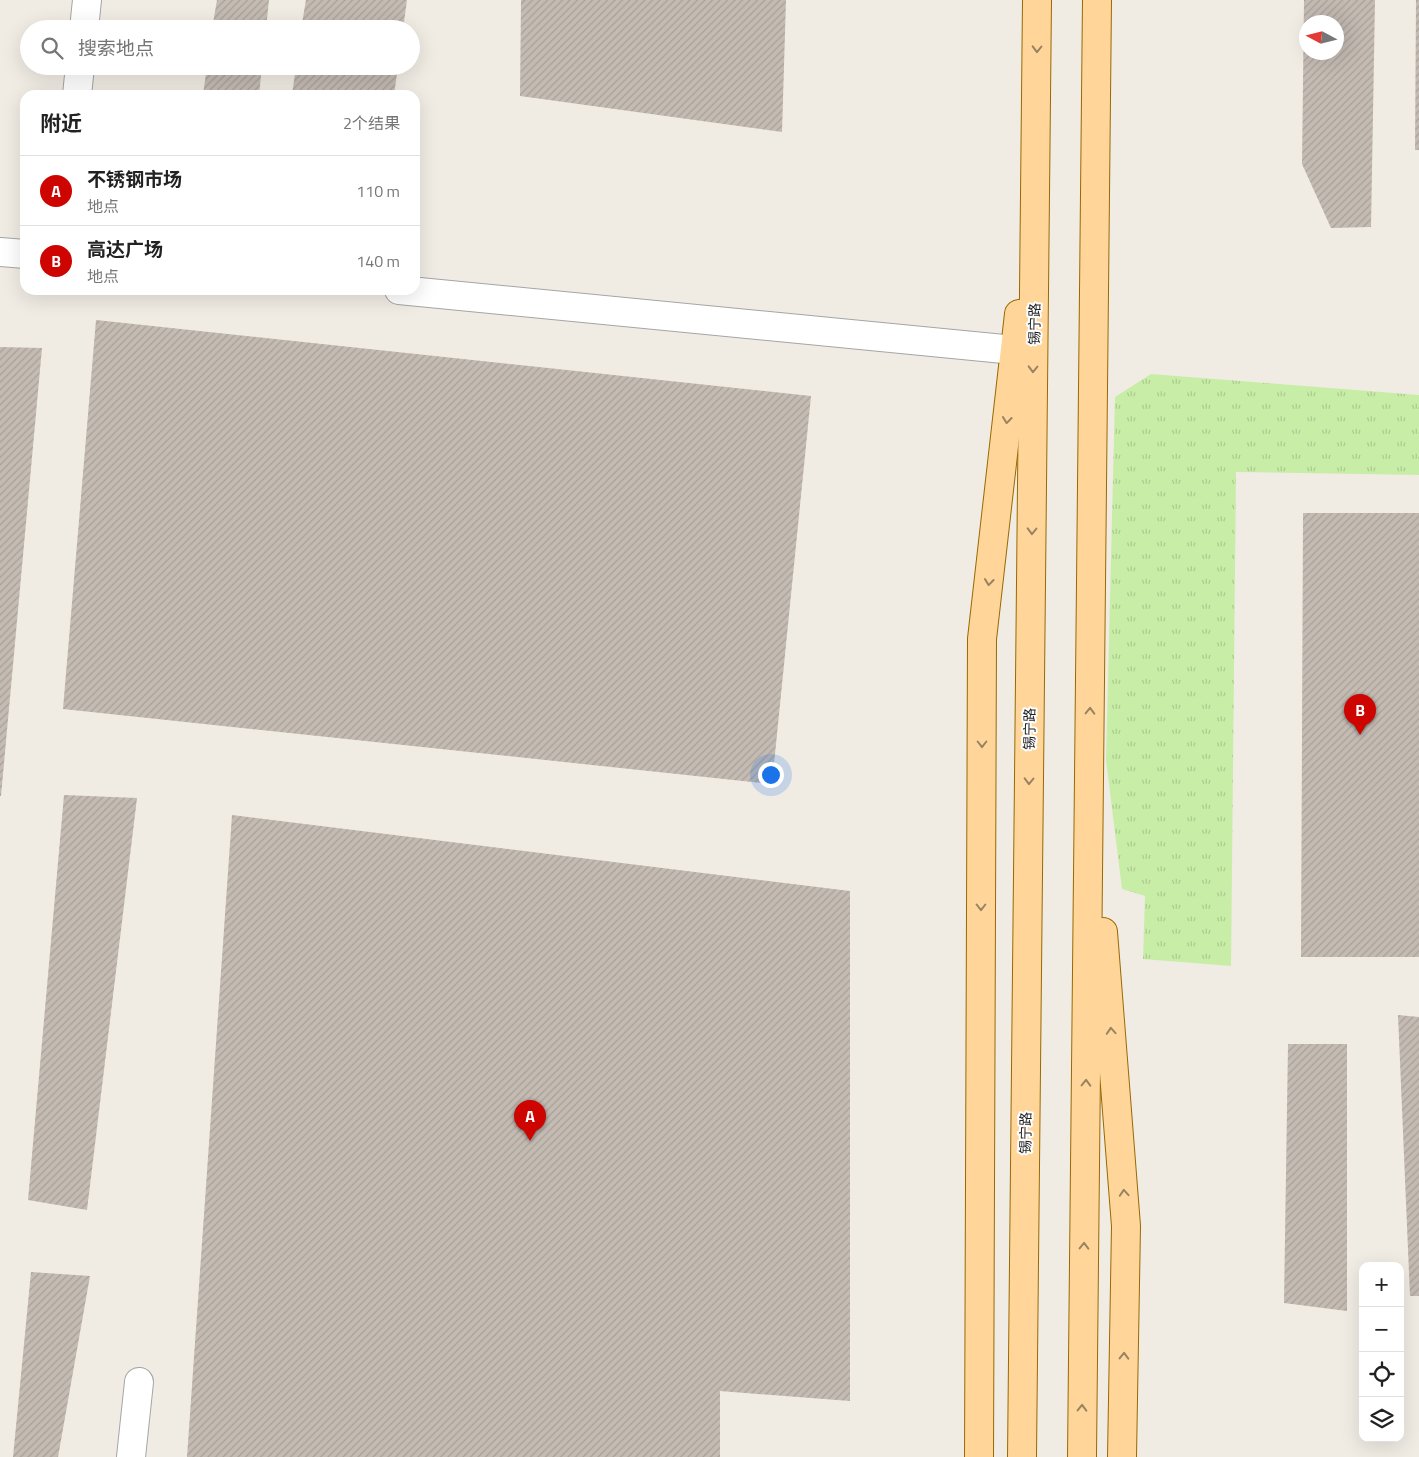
<!DOCTYPE html>
<html lang="zh">
<meta charset="utf-8">
<style>
:root{--surface:#fff;--page:#f6f6f6;--text:#222;--muted:#767676;--line:#e0e0e0;--accent:#cd0400}
body{margin:0;font-family:"Titillium Web","Noto Sans SC",sans-serif;background:var(--page);color:var(--text)}
.controls{position:absolute;right:15px;bottom:15px;display:grid;overflow:hidden;border-radius:10px;box-shadow:0 5px 20px #0002}
.controls button{width:45px;height:45px;display:grid;place-items:center;padding:0;border:0;border-bottom:1px solid var(--line);background:var(--surface);color:var(--text);font:25px sans-serif}
.compass{position:absolute;left:1299px;top:15px;width:45px;height:45px;border-radius:50%;background:var(--surface);box-shadow:0 5px 20px #0002;rotate:277deg}
.you{position:absolute;left:770px;top:774px;width:18px;height:18px;margin:-12px;border:4px solid #fff;border-radius:50%;background:#1a73e8;box-shadow:0 0 0 8px #1a73e833}
.badge{display:grid;place-items:center;width:32px;height:32px;border-radius:50%;background:var(--accent);color:#fff;font-size:16px;font-weight:700}
.pin{position:absolute;translate:-50% -41px;filter:drop-shadow(0 1px 2px #0008)}
.pin::after{content:'';position:absolute;top:26px;width:18px;height:15px;background:inherit;clip-path:polygon(0 0,100% 0,50% 100%)}
.list{margin:0;padding:0;list-style:none}
h2{display:flex;justify-content:space-between;align-items:center;height:65px;margin:0;padding:0 20px;font-size:21px}
h2 small{font-size:16px;font-weight:400;color:var(--muted)}
.list li{display:grid;grid-template-columns:32px 1fr auto;gap:15px;align-items:center;box-sizing:border-box;height:70px;padding:0 20px;border-top:1px solid var(--line)}
.list b{display:block;font-size:19px;white-space:nowrap}
.list p{margin:0;font-size:16px;white-space:nowrap;color:var(--muted)}
.list em{font-size:16px;font-style:normal;color:var(--muted)}
.icon{flex:none;width:28px;height:28px;fill:none;stroke:currentColor;stroke-width:2;stroke-linecap:round;stroke-linejoin:round}
.map{position:relative;flex:none;width:1419px;height:1457px;overflow:hidden}
.search{position:absolute;background:var(--surface);box-shadow:0 5px 20px #0002;left:20px;top:20px;width:400px;height:55px;display:flex;align-items:center;gap:12px;box-sizing:border-box;padding:0 18px;border-radius:28px;color:var(--muted);font-size:19px}
.panel{position:absolute;background:var(--surface);box-shadow:0 5px 20px #0002;left:20px;top:90px;width:400px;height:205px;border-radius:15px}
.map>svg:first-child{display:block}
.grass{fill:url(#grass-tufts)}
.building{fill:url(#building-hatch);fill-rule:evenodd}
.lines{fill:none;stroke-linecap:round;stroke-linejoin:round}
.minor-casing{stroke:#a5a5a5;stroke-width:30}
.major-casing{stroke:#996900;stroke-width:30}
.minor{stroke:#fff;stroke-width:28}
.major{stroke:#ffd59a;stroke-width:28}
.oneway{stroke:#9a8362}
.labels{text-anchor:middle;dominant-baseline:central;stroke-width:4;stroke-linejoin:round;paint-order:stroke}
.street-label{font-size:14px;fill:#1e1e1e;stroke:#fff}
</style>
<div class="map">
<svg width="1419" height="1457" viewBox="0 0 1419 1457">
<defs>
<pattern id="grass-tufts" width="24" height="20" patternUnits="userSpaceOnUse" patternTransform="scale(1.25)"><rect width="24" height="20" fill="#c8eda7"/><path d="M3 7l-1-3M5 7V3M7 7l1-3M15 17l-1-3M17 17v-4M19 17l1-3" fill="none" stroke="#abcb8f"/></pattern>
<pattern id="building-hatch" width="6" height="6" patternUnits="userSpaceOnUse" patternTransform="scale(1.25)"><rect width="6" height="6" fill="#c4bbb3"/><path d="M-1 1l2-2M0 6l6-6M5 7l2-2" fill="none" stroke="#a8a09a"/></pattern>
</defs>
<rect width="100%" height="100%" fill="#f0ece4"/>
<path class="grass" d="M 1151,374 L 1419,395 L 1419,475 L 1236,472 L 1231,966 L 1143,959 L 1145,896 L 1122,889 L 1106,760 L 1115,397 Z"/>
<g class="building">
<path d="M 217,0 L 269,0 L 266,29 L 212,29 Z"/>
<path d="M 306,0 L 407,0 L 403,29 L 301,29 Z"/>
<path d="M 521,0 L 786,0 L 782,132 L 520,96 Z"/>
<path d="M 1304,0 L 1375,0 L 1371,227 L 1331,228 L 1302,164 ZM 1306,22 L 1336,22 L 1336,52 L 1306,52 Z"/>
<path d="M 1416,0 L 1419,0 L 1419,150 L 1415,150 Z"/>
<path d="M 207,66 L 262,66 L 259,95 L 203,95 Z"/>
<path d="M 296,66 L 398,66 L 394,95 L 292,95 Z"/>
<path d="M 96,320 L 811,396 L 772,784 L 63,709 Z"/>
<path d="M 0,347 L 42,348 L 1,796 L 0,796 Z"/>
<path d="M 1303,513 L 1419,513 L 1419,957 L 1301,957 Z"/>
<path d="M 64,795 L 137,798 L 87,1210 L 28,1200 Z"/>
<path d="M 232,815 L 850,891 L 850,1401 L 720,1391 L 720,1457 L 187,1457 Z"/>
<path d="M 1398,1015 L 1419,1017 L 1419,1296 L 1410,1296 Z"/>
<path d="M 1288,1044 L 1347,1044 L 1347,1311 L 1284,1303 Z"/>
<path d="M 31,1272 L 90,1276 L 58,1457 L 13,1457 Z"/>
</g>
<g class="lines">
<defs>
<g id="minor">
<path d="M 84,29 L 87,0"/>
<path d="M 77,95 L 80,66"/>
<path d="M 0,252 L 25,254"/>
<path d="M 399,290 L 1014,350"/>
<path d="M 131,1457 L 139,1382"/>
</g>
<g id="major">
<path d="M 1103,932 L 1126,1226 L 1122,1457"/>
<path d="M 979,1457 L 982,639 L 1019,314"/>
<path d="M 1022,1457 L 1037,0"/>
<path d="M 1082,1457 L 1097,0"/>
</g>
</defs>
<use href="#minor" class="minor-casing"/>
<use href="#major" class="major-casing"/>
<use href="#minor" class="minor"/>
<use href="#major" class="major"/>
</g>
<defs><path id="oneway-chevron" d="M-2-3.5L2.5 0L-2 3.5" fill="none" stroke-width="1.6" stroke-linecap="round" stroke-linejoin="round" transform="scale(1.25)"/></defs>
<g class="oneway">
<use href="#oneway-chevron" transform="translate(1037 49) rotate(91)"/>
<use href="#oneway-chevron" transform="translate(1033 369) rotate(91)"/>
<use href="#oneway-chevron" transform="translate(1007 420) rotate(96)"/>
<use href="#oneway-chevron" transform="translate(1032 531) rotate(91)"/>
<use href="#oneway-chevron" transform="translate(989 582) rotate(96)"/>
<use href="#oneway-chevron" transform="translate(1090 711) rotate(-89)"/>
<use href="#oneway-chevron" transform="translate(982 744) rotate(90)"/>
<use href="#oneway-chevron" transform="translate(1029 781) rotate(91)"/>
<use href="#oneway-chevron" transform="translate(981 907) rotate(90)"/>
<use href="#oneway-chevron" transform="translate(1111 1031) rotate(-94)"/>
<use href="#oneway-chevron" transform="translate(1086 1083) rotate(-89)"/>
<use href="#oneway-chevron" transform="translate(1124 1193) rotate(-94)"/>
<use href="#oneway-chevron" transform="translate(1084 1246) rotate(-89)"/>
<use href="#oneway-chevron" transform="translate(1124 1356) rotate(-89)"/>
<use href="#oneway-chevron" transform="translate(1082 1408) rotate(-89)"/>
</g>
<g class="labels">
<g class="street-label">
<text transform="translate(1034 324) rotate(-89)">锡宁路</text>
<text transform="translate(1029 729) rotate(-89)">锡宁路</text>
<text transform="translate(1025 1133) rotate(-89)">锡宁路</text>
</g>
</g>
</svg>
<div class="controls">
<button>+</button>
<button>−</button>
<button><svg class="icon" aria-label="locate" viewBox="0 0 24 24"><circle cx="12" cy="12" r="6"/><path d="M12 2v4M12 18v4M2 12h4M18 12h4"/></svg></button>
<button><svg class="icon" aria-label="layers" viewBox="0 0 24 24"><path d="M12 4l9 5-9 5-9-5zM3 14l9 5 9-5"/></svg></button>
</div>
<svg class="compass" viewBox="-18 -18 36 36"><path d="M0-13l5 13h-10z" fill="#e53935"/><path d="M0 13l5-13h-10z" fill="#767676"/></svg>
<div class="you"></div>
<div class="pin badge" style="left:530px;top:1141px">A</div>
<div class="pin badge" style="left:1360px;top:735px">B</div>
<div class="search"><svg class="icon" aria-label="search" viewBox="0 0 24 24"><circle cx="10" cy="10" r="6"/><path d="M15 15l6 6"/></svg>搜索地点</div>
<section class="panel">
<h2>附近<small>2个结果</small></h2>
<ul class="list">
<li><span class="badge">A</span><div><b>不锈钢市场</b><p>地点</p></div><em>110 m</em></li>
<li><span class="badge">B</span><div><b>高达广场</b><p>地点</p></div><em>140 m</em></li>
</ul>
</section>
</div>
